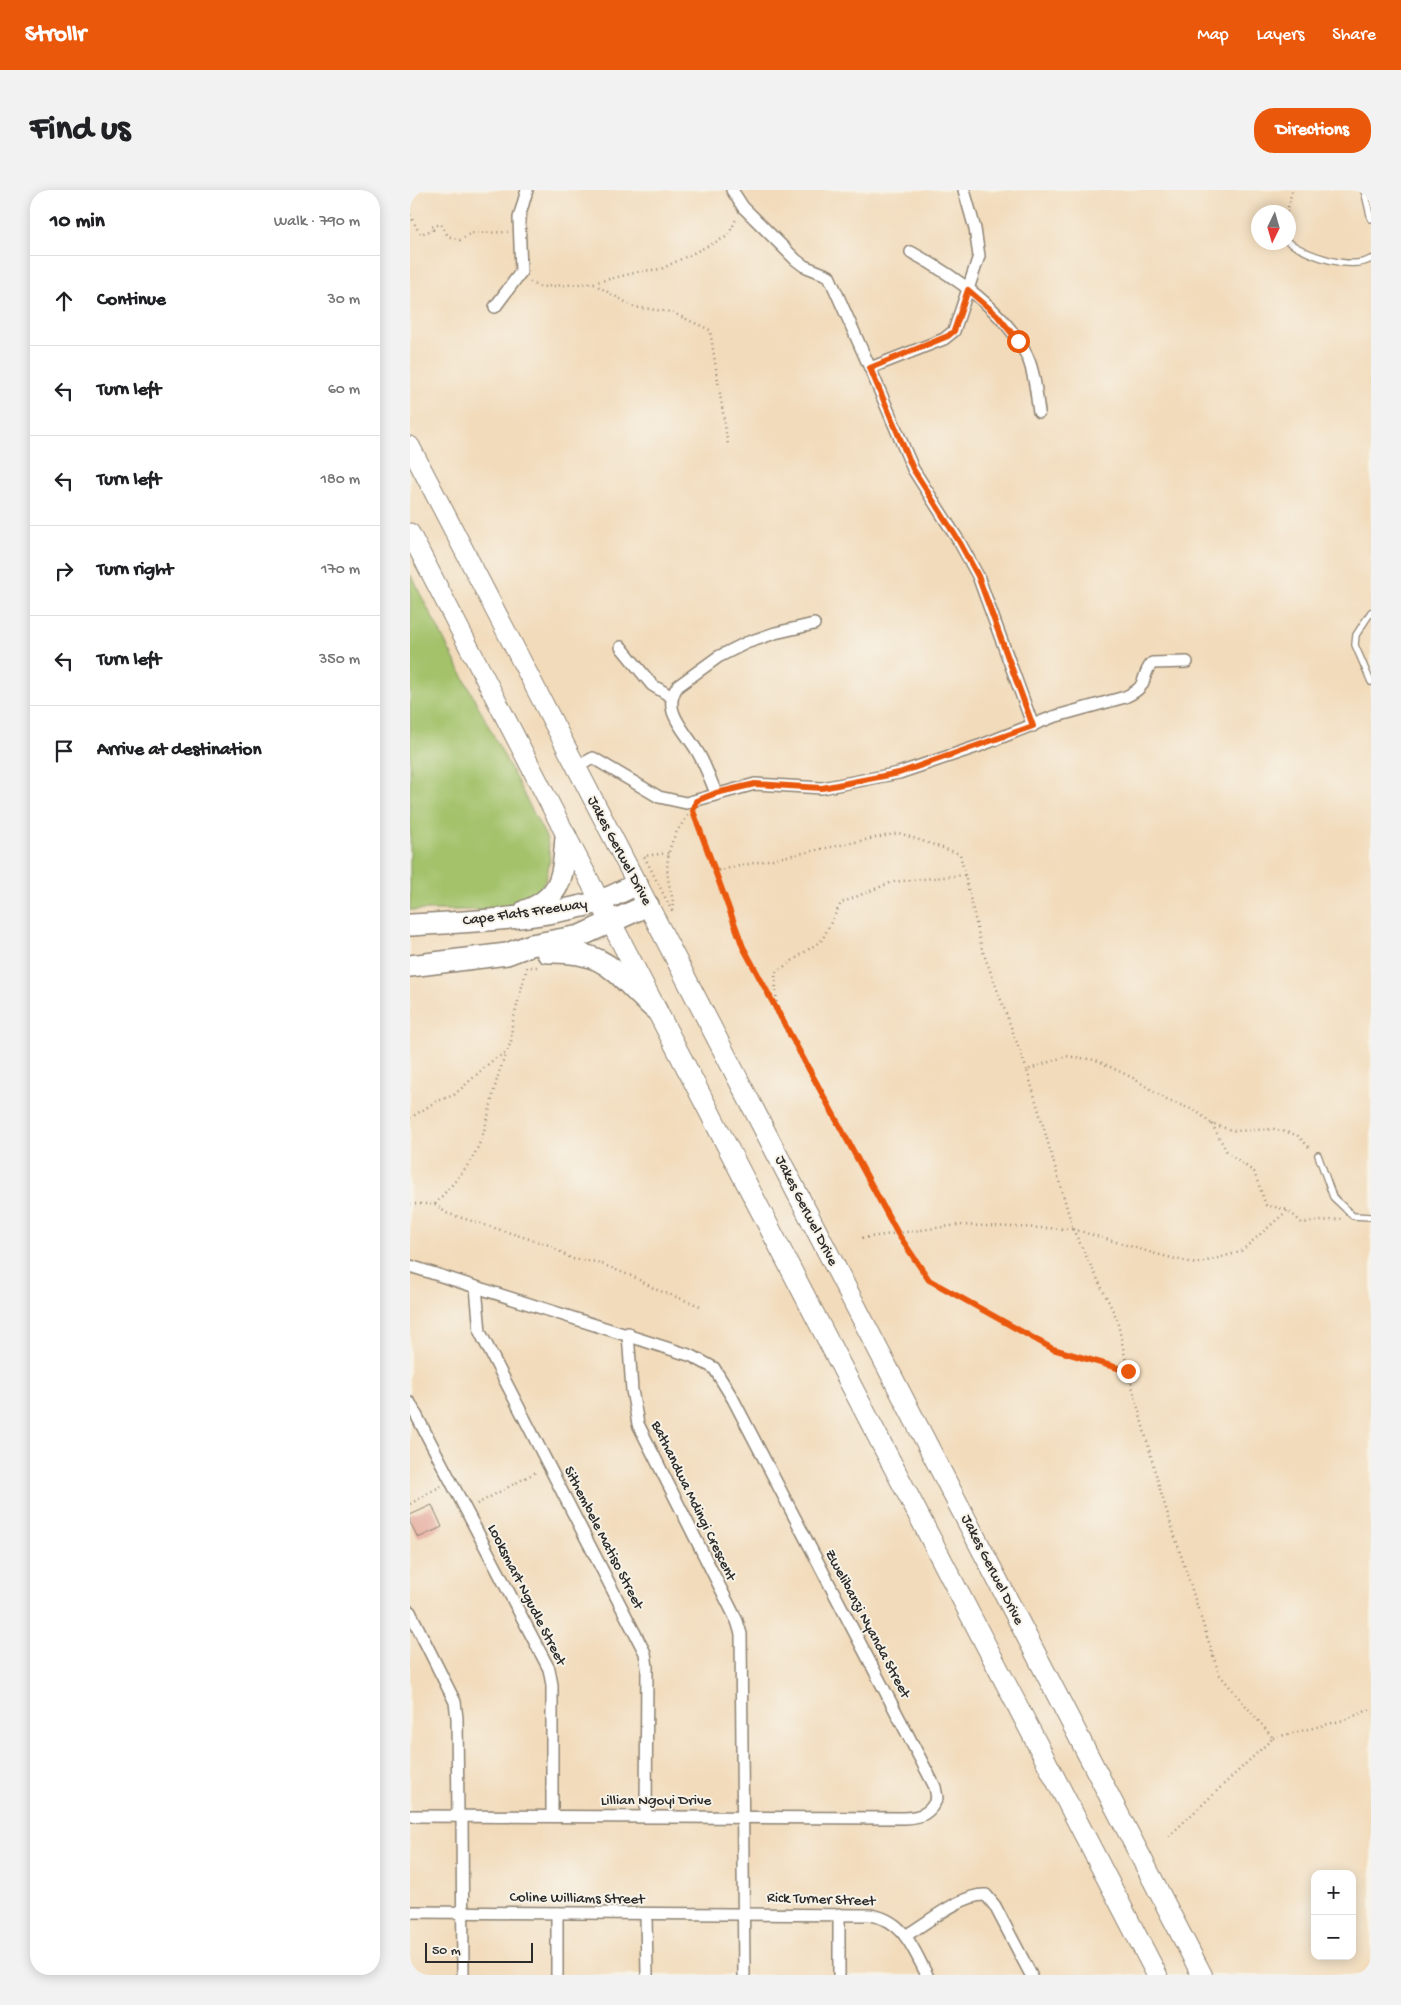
<!DOCTYPE html>
<meta charset="utf-8">
<style>
:root{--surface:#fff;--page:#f2f2f2;--text:#202124;--muted:#757577;--line:#e0e0e0;--accent:#ea580c}
body{margin:0;font-family:"Gochi Hand",sans-serif;background:var(--page);color:var(--text)}
.controls{position:absolute;right:15px;bottom:15px;display:grid;overflow:hidden;border-radius:10px;box-shadow:0 2px 12px #0003}
.controls button{width:45px;height:45px;display:grid;place-items:center;padding:0;border:0;border-bottom:1px solid var(--line);background:var(--surface);color:var(--text);font:25px sans-serif}
.compass{position:absolute;left:841px;top:15px;width:45px;height:45px;border-radius:50%;background:var(--surface);box-shadow:0 2px 12px #0003;rotate:185deg}
.scale{position:absolute;left:15px;bottom:12px;width:108px;box-sizing:border-box;padding-left:5px;border:2px solid #2b2b2b;border-top:0;font-size:14px;line-height:18px;white-space:nowrap;color:#2b2b2b;-webkit-text-stroke:4px #f7f3e8;paint-order:stroke}
.stop{position:absolute;width:15px;height:15px;margin:-11px;border:4px solid #ea580c;border-radius:50%;background:#fff}
.stop.end{background:#ea580c;border-color:#fff;box-shadow:0 1px 5px #0008}
.list{margin:0;padding:0;list-style:none}
h2{display:flex;justify-content:space-between;align-items:center;height:65px;margin:0;padding:0 20px;font-size:21px}
h2 small{font-size:16px;font-weight:400;color:var(--muted)}
.list li{display:grid;grid-template-columns:32px 1fr auto;gap:15px;align-items:center;box-sizing:border-box;height:90px;padding:0 20px;border-top:1px solid var(--line)}
.list b{display:block;font-size:19px;white-space:nowrap}
.list em{font-size:16px;font-style:normal;color:var(--muted)}
.icon{flex:none;width:28px;height:28px;fill:none;stroke:currentColor;stroke-width:2;stroke-linecap:round;stroke-linejoin:round}
.map{position:relative;flex:none;width:961px;height:1785px;overflow:hidden;border-radius:20px}
header{display:flex;align-items:center;gap:30px;box-sizing:border-box;height:70px;padding:0 25px;background:var(--accent);color:#fff}
header strong{font-size:24px}
nav{display:flex;gap:28px;margin-inline-start:auto;font-size:18px}
.intro{display:flex;align-items:center;justify-content:space-between;box-sizing:border-box;height:120px;padding:0 30px}
h1{margin:0;font-size:35px}
.button{padding:12px 22px;border-radius:20px;background:var(--accent);color:#fff;font-size:18px;font-weight:700}
main{display:flex;gap:30px;padding:0 30px}
aside{flex:1;background:var(--surface);border-radius:20px;box-shadow:0 2px 12px #0003}
.map>svg:first-child{display:block}
.green{fill:#a3c26a;stroke:#67764a}
.building{fill:#e4a496}
.lines{fill:none;stroke-linecap:round;stroke-linejoin:round}
.service-casing{stroke:#8e8373;stroke-width:8}
.minor-casing{stroke:#8e8373;stroke-width:14}
.primary-casing{stroke:#8e8373;stroke-width:21}
.trunk-casing{stroke:#8e8373;stroke-width:22}
.motorway-casing{stroke:#8e8373;stroke-width:24}
.path{stroke:#8e8373;stroke-width:2.5;stroke-dasharray:1 4;stroke-linecap:butt}
.service{stroke:#fff;stroke-width:5.5}
.minor{stroke:#fff;stroke-width:11}
.primary{stroke:#fff;stroke-width:19}
.trunk{stroke:#fff;stroke-width:20}
.motorway{stroke:#fff;stroke-width:21}
.route{stroke:#ea580c;stroke-width:6}
.labels{text-anchor:middle;dominant-baseline:central;stroke-width:4;stroke-linejoin:round;paint-order:stroke}
.street-label{font-size:15px;fill:#2b2b2b;stroke:#f7f3e8}
</style>
<header>
<strong>Strollr</strong>
<nav><a>Map</a><a>Layers</a><a>Share</a></nav>
</header>
<div class="intro"><h1>Find us</h1><a class="button">Directions</a></div>
<main>
<aside>
<h2>10 min<small>Walk · 790 m</small></h2>
<ul class="list">
<li><svg class="icon" aria-label="ahead" viewBox="0 0 24 24"><path d="M12 20V5M6 11l6-6 6 6"/></svg><div><b>Continue</b></div><em>30 m</em></li>
<li><svg class="icon" aria-label="left" viewBox="0 0 24 24"><path d="M17 20v-9H6M10 6l-5 5 5 5"/></svg><div><b>Turn left</b></div><em>60 m</em></li>
<li><svg class="icon" aria-label="left" viewBox="0 0 24 24"><path d="M17 20v-9H6M10 6l-5 5 5 5"/></svg><div><b>Turn left</b></div><em>180 m</em></li>
<li><svg class="icon" aria-label="right" viewBox="0 0 24 24"><path d="M7 20v-9h11M14 6l5 5-5 5"/></svg><div><b>Turn right</b></div><em>170 m</em></li>
<li><svg class="icon" aria-label="left" viewBox="0 0 24 24"><path d="M17 20v-9H6M10 6l-5 5 5 5"/></svg><div><b>Turn left</b></div><em>350 m</em></li>
<li><svg class="icon" aria-label="arrive" viewBox="0 0 24 24"><path d="M6 21V4h12l-3 4 3 4H6"/></svg><div><b>Arrive at destination</b></div></li>
</ul>
</aside>
<div class="map">
<svg width="961" height="1785" viewBox="0 0 961 1785">
<rect width="100%" height="100%" fill="#f7f3e8"/>
<filter id="ink" filterUnits="userSpaceOnUse"><feTurbulence type="fractalNoise" baseFrequency=".02" numOctaves="2"/><feDisplacementMap in="SourceGraphic" scale="10" xChannelSelector="R" yChannelSelector="G"/><feConvolveMatrix kernelMatrix="1 2 1 2 8 2 1 2 1" color-interpolation-filters="sRGB"/></filter>
<filter id="wash" filterUnits="userSpaceOnUse"><feTurbulence type="fractalNoise" baseFrequency=".0096" numOctaves="4" result="noise"/><feDisplacementMap in="SourceGraphic" scale="20" xChannelSelector="R" yChannelSelector="G"/><feGaussianBlur stdDeviation="1.12" result="paint"/><feColorMatrix in="noise" values="0 0 0 0 0 0 0 0 0 0 0 0 0 0 0 0 0 1.4 0 .05"/><feComposite in="paint" operator="in"/></filter>
<g filter="url(#wash)">
<rect width="100%" height="100%" fill="#f2dbbb"/>
<path class="green" d="M 0,384 L 137,649 L 140,669 L 136,689 L 125,705 L 109,715 L 91,720 L 0,720 Z"/>
<g id="blocks">
<path class="building" d="M 22,1315 L 32,1337 L 8,1348 L 0,1332 L 0,1325 Z"/>
</g>
</g>
<g filter="url(#ink)">
<use href="#blocks" fill-opacity="0" stroke="#8e8373" stroke-width="1"/>
<g class="lines">
<defs>
<g id="service">
<path d="M 954,0 L 961,29"/>
<path d="M 878,52 C 898,65 939,81 961,69"/>
<path d="M 961,422 L 946,445 L 945,455 L 961,492"/>
<path d="M 908,965 L 923,1007 L 943,1026 L 961,1027"/>
</g>
<g id="minor">
<path d="M 322,0 L 333,17 L 386,70 L 394,76 L 419,86 L 460,178"/>
<path d="M 554,0 L 565,39 L 569,66 L 544,141 L 534,149 L 460,178 L 503,279 L 550,353 L 568,386 L 623,536"/>
<path d="M 501,62 C 544,86 595,120 617,166 C 625,183 626,204 629,222"/>
<path d="M 85,117 L 111,82 L 109,28 L 117,0"/>
<path d="M 211,457 L 242,495 L 262,507"/>
<path d="M 165,578 L 183,568 L 249,607 L 276,613 L 345,594 L 412,598 L 489,583 L 569,556 L 643,527 L 715,507 C 741,495 729,488 742,473 L 777,472"/>
<path d="M 306,603 C 300,589 295,574 287,561 C 275,540 250,520 268,496 L 308,467 L 336,453 L 365,443 L 404,434"/>
<path d="M 0,1076 L 282,1166 L 304,1178 L 323,1209 L 525,1597 L 527,1608 C 520,1624 511,1627 495,1628 L 0,1626"/>
<path d="M 66,1097 L 70,1142 L 235,1463 L 237,1477 L 236,1626"/>
<path d="M 218,1143 L 222,1200 L 228,1234 L 327,1431 L 331,1444 L 334,1785"/>
<path d="M 0,1213 L 139,1479 L 142,1495 L 142,1626"/>
<path d="M 0,1422 L 45,1512 L 47,1528 L 48,1626"/>
<path d="M 52,1626 L 53,1785"/>
<path d="M 0,1722 L 460,1725 C 494,1730 502,1757 517,1785"/>
<path d="M 147,1723 L 147,1785"/>
<path d="M 429,1724 L 429,1785"/>
<path d="M 236,1725 L 237,1785"/>
<path d="M 495,1746 C 516,1734 553,1703 576,1705 L 585,1716 L 621,1785"/>
</g>
<g id="primary">
<path d="M 0,256 L 227,694"/>
<path d="M 0,343 L 190,711"/>
</g>
<g id="trunk">
<path d="M 227,694 L 792,1785"/>
<path d="M 190,711 L 747,1785"/>
</g>
<g id="motorway">
<path d="M 115,721 C 154,707 153,682 156,647"/>
<path d="M 0,735 C 60,732 122,729 181,714 C 197,710 212,701 227,694"/>
<path d="M 137,762 C 200,760 204,784 246,820"/>
<path d="M 0,776 L 97,764 L 121,755 L 170,746 L 238,715"/>
</g>
</defs>
<use href="#service" class="service-casing"/>
<use href="#minor" class="minor-casing"/>
<use href="#primary" class="primary-casing"/>
<use href="#trunk" class="trunk-casing"/>
<use href="#motorway" class="motorway-casing"/>
<g class="path">
<path d="M 877,22 L 882,0"/>
<path d="M 0,25 L 10,44 L 23,40 L 21,37 L 31,34 L 38,46 L 50,50 L 61,43 L 98,42"/>
<path d="M 120,92 L 130,97 L 183,93 L 232,81 L 251,79 L 318,46 L 327,27"/>
<path d="M 184,94 L 224,117 L 261,122 L 300,140 L 318,255"/>
<path d="M 284,623 L 305,681 L 489,643 L 550,664 L 572,759 L 617,880"/>
<path d="M 258,663 L 234,666 L 261,719"/>
<path d="M 305,681 L 333,757 L 367,824 L 488,1044 L 519,1090 L 643,1159 L 718,1181 L 751,1303 L 809,1484 L 863,1548 L 757,1648"/>
<path d="M 262,721 C 264,711 262,707 260,698 C 253,671 260,646 279,625"/>
<path d="M 367,822 L 365,783 L 412,750 L 431,713 L 482,692 L 555,685"/>
<path d="M 0,928 L 27,911 L 44,905 L 84,869 L 96,863 L 101,852 L 102,835 L 117,777 L 129,777"/>
<path d="M 802,934 L 817,962 L 844,982 L 856,1015 L 878,1020"/>
<path d="M 0,1014 L 25,1014 C 38,999 53,984 64,965 C 81,934 81,896 96,865"/>
<path d="M 25,1014 L 36,1023 L 139,1055 L 162,1069 L 187,1072 L 226,1088 L 245,1099 L 290,1116"/>
<path d="M 663,1039 L 746,1064 L 786,1074 L 830,1062 L 878,1020 L 892,1033 L 931,1029"/>
<path d="M 663,1039 L 707,1129 L 718,1181"/>
<path d="M 452,1048 L 548,1035 L 663,1039 L 617,880 L 656,866 L 686,870 L 723,888 L 757,910 L 786,921 L 802,934 L 825,941 L 864,939 L 887,945 L 901,959"/>
<path d="M 0,1314 L 31,1296"/>
<path d="M 67,1314 L 128,1281"/>
<path d="M 863,1548 L 934,1530 L 961,1519"/>
</g>
<use href="#service" class="service"/>
<use href="#minor" class="minor"/>
<use href="#primary" class="primary"/>
<use href="#trunk" class="trunk"/>
<use href="#motorway" class="motorway"/>
</g>
</g>
<g class="lines" filter="url(#ink)">
<path class="route" d="M 608,151 L 587,125 L 558,100 L 544,141 L 538,146 L 460,178 L 503,279 L 550,353 L 568,386 L 623,536 L 489,583 L 412,598 L 345,594 L 306,603 L 286,611 L 283,621 L 333,757 L 488,1044 L 519,1090 L 643,1159 L 718,1181"/>
</g>
<g class="labels">
<g class="street-label">
<text transform="translate(209 661) rotate(62)">Jakes Gerwel Drive</text>
<text transform="translate(115 723) rotate(-8)">Cape Flats Freeway</text>
<text transform="translate(396 1021) rotate(63)">Jakes Gerwel Drive</text>
<text transform="translate(283 1311) rotate(64)">Bathandwa Mdingi Crescent</text>
<text transform="translate(193 1348) rotate(63)">Sithembele Matiso Street</text>
<text transform="translate(582 1380) rotate(63)">Jakes Gerwel Drive</text>
<text transform="translate(116 1405) rotate(63)">Looksmart Ngudle Street</text>
<text transform="translate(457 1434) rotate(62)">Zwelibanzi Nyanda Street</text>
<text x="246" y="1611">Lillian Ngoyi Drive</text>
<text transform="translate(167 1709) rotate(1)">Coline Williams Street</text>
<text transform="translate(411 1710) rotate(2)">Rick Turner Street</text>
</g>
</g>
</svg>
<div class="controls">
<button>+</button>
<button>−</button>
</div>
<svg class="compass" viewBox="-18 -18 36 36"><path d="M0-13l5 13h-10z" fill="#e53935"/><path d="M0 13l5-13h-10z" fill="#757577"/></svg>
<div class="scale">50 m</div>
<div class="stop" style="left:608px;top:151px"></div>
<div class="stop end" style="left:718px;top:1181px"></div>
</div>
</main>
